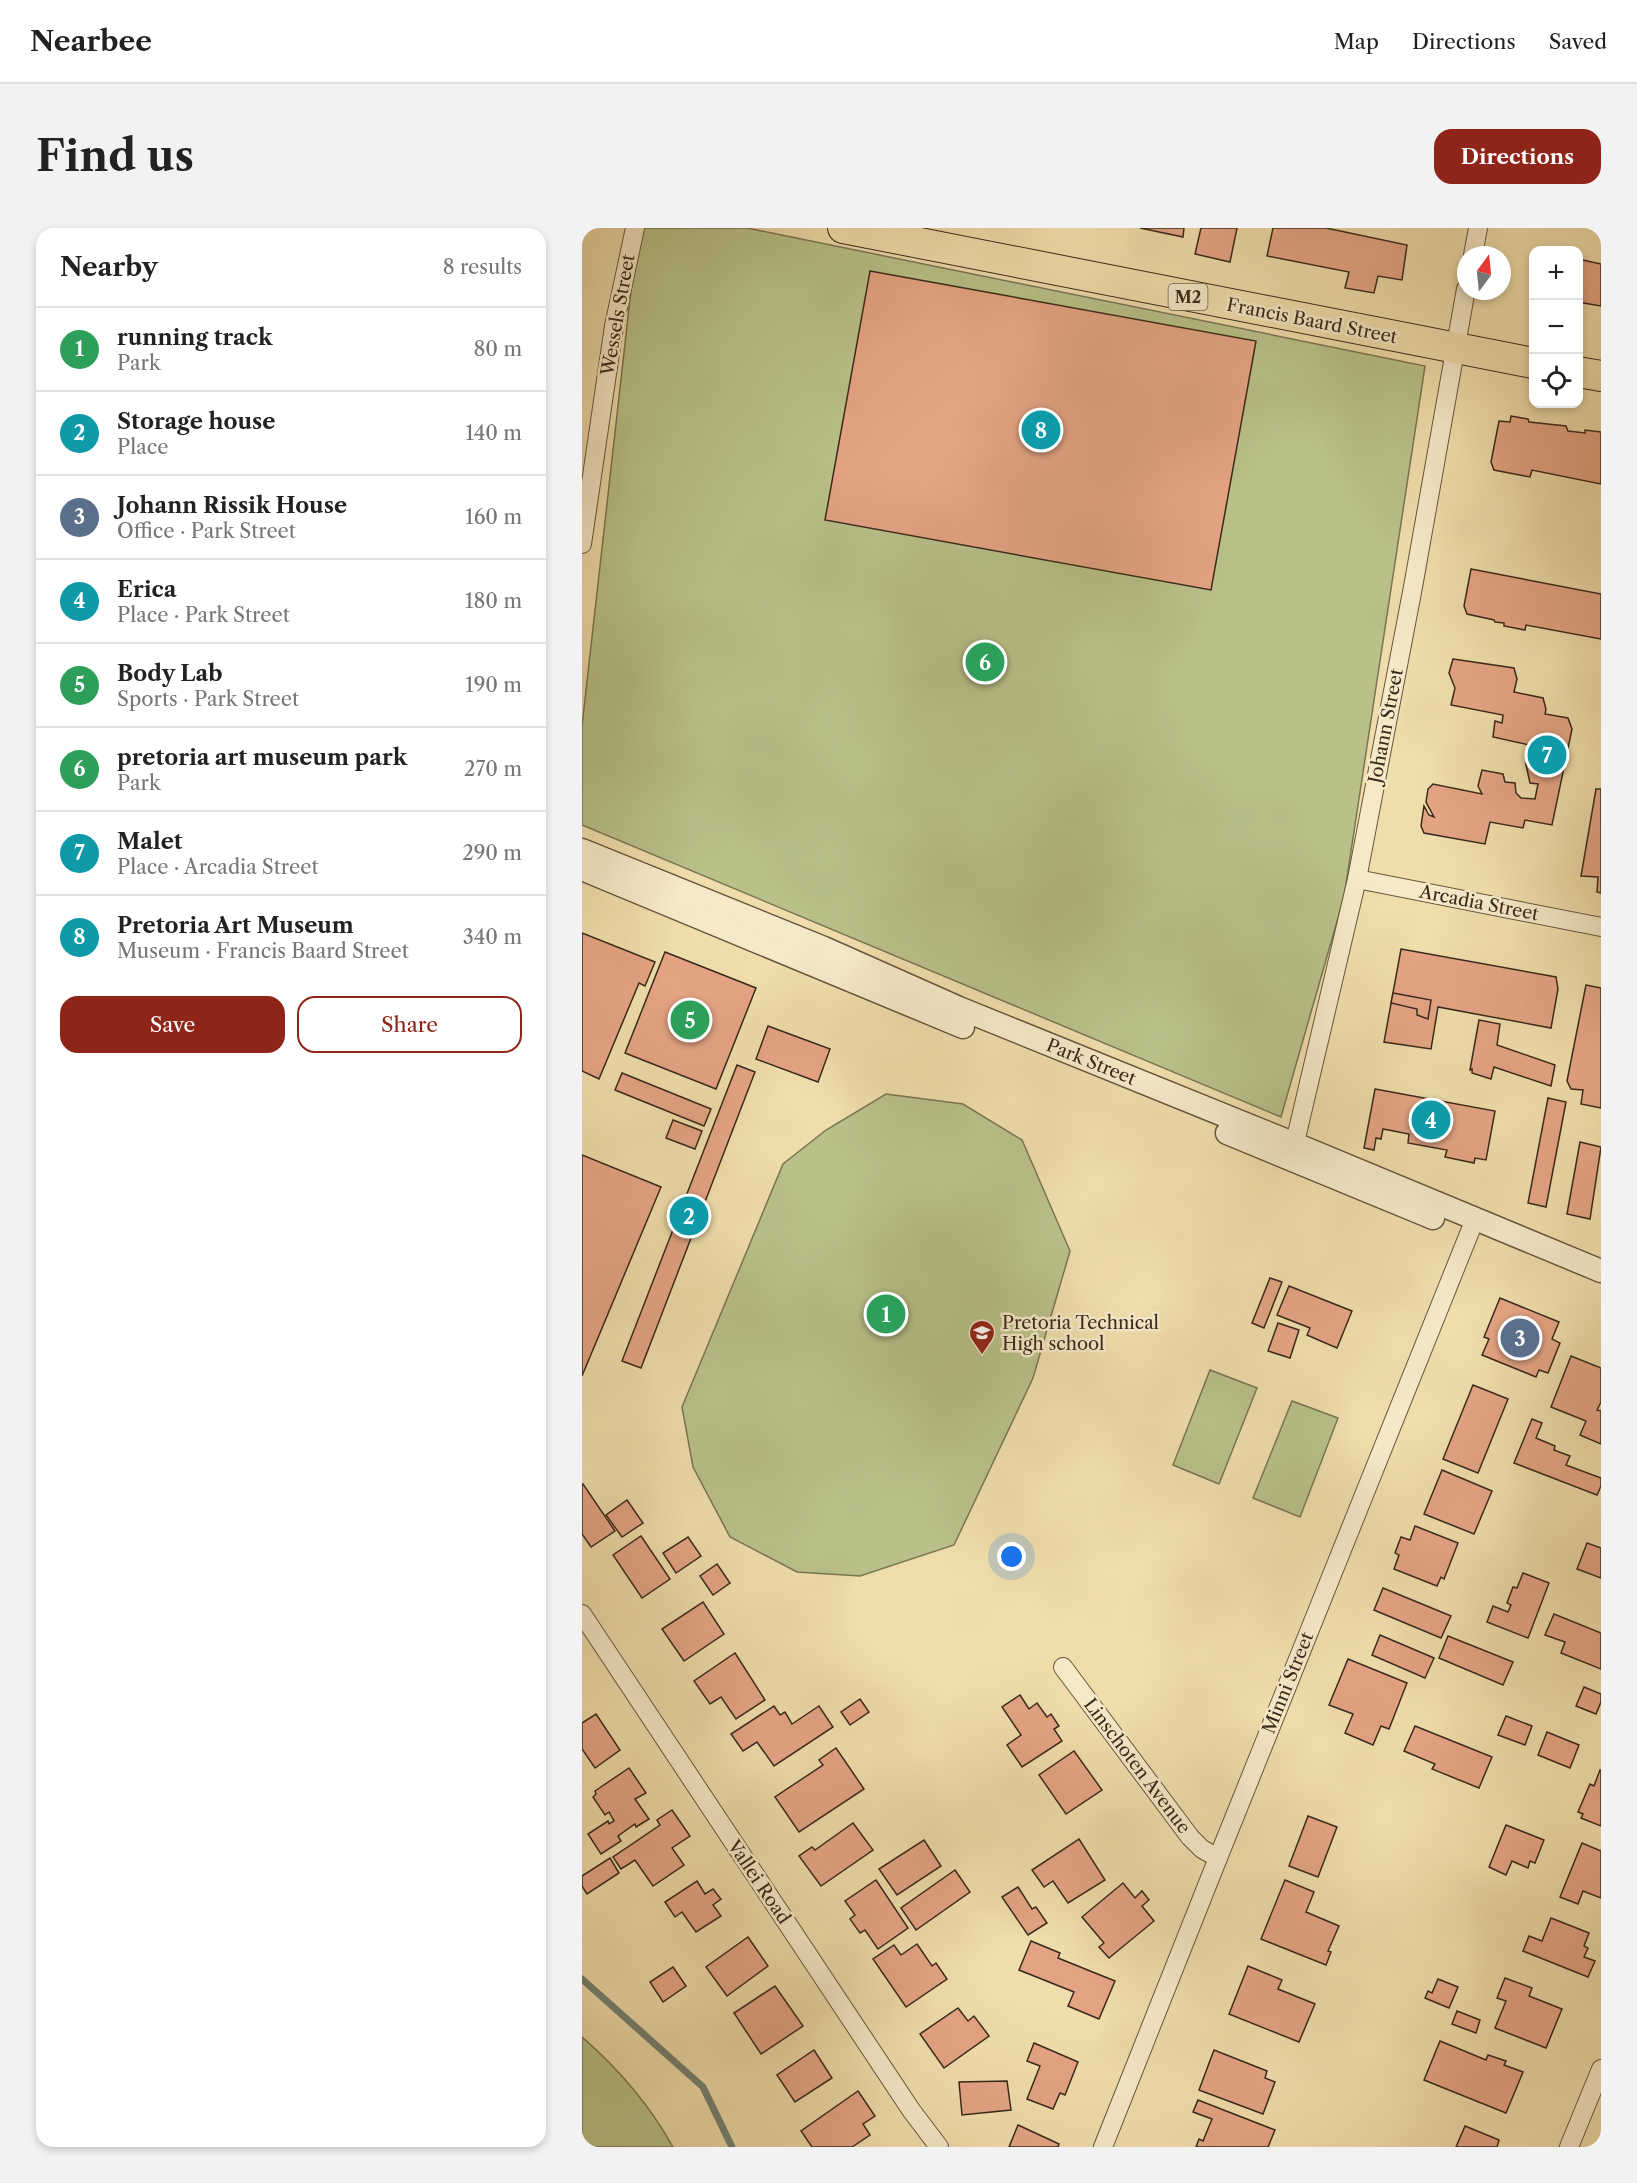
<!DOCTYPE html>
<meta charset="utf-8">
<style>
:root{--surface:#fff;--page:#f2f2f2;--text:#222;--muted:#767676;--line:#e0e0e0;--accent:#8f2418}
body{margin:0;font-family:"Libre Caslon Text",serif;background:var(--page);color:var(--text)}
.controls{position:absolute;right:18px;top:18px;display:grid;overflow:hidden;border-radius:12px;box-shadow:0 3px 9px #0003}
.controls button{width:54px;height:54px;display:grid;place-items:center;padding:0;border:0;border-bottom:2px solid var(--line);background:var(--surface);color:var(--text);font:30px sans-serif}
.compass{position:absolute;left:875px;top:18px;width:54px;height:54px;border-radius:50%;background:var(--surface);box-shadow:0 3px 9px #0003;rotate:15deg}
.you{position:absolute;left:430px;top:1329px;width:21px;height:21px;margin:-15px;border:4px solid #fff;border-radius:50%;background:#1a73e8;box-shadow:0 0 0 9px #1a73e833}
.badge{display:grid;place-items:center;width:39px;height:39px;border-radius:50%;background:var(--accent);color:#fff;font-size:20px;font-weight:700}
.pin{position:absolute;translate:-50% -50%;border:3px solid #fff;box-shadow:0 2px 6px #0006}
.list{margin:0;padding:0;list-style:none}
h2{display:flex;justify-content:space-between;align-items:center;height:78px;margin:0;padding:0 24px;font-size:26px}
h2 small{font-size:20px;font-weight:400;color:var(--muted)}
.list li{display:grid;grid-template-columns:39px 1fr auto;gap:18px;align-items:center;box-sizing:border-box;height:84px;padding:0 24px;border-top:2px solid var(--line)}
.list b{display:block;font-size:22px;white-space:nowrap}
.list p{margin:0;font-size:20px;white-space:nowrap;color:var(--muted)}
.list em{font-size:20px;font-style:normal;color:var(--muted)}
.actions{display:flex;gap:12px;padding:18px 24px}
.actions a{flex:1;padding:14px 0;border:2px solid var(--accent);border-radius:18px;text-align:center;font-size:21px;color:var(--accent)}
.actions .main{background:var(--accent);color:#fff}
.icon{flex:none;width:33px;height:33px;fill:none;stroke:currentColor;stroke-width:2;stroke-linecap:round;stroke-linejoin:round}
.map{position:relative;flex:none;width:1019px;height:1919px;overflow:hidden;border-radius:18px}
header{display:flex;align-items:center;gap:36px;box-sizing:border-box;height:84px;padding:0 30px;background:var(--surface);border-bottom:2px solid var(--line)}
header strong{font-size:28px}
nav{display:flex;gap:33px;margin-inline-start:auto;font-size:21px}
.intro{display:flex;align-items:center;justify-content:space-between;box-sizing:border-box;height:144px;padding:0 36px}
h1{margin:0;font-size:42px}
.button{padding:15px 27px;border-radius:18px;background:var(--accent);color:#fff;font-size:21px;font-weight:700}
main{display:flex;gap:36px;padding:0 36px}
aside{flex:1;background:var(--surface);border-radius:18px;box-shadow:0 3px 9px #0003}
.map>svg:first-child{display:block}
.green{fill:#b9c189;stroke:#7a7552;stroke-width:1.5}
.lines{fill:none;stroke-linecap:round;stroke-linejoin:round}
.stream{stroke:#748172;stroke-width:7}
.building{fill:#e4a484;stroke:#3a291a;stroke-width:1.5}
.minor-casing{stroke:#67563e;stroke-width:20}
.tertiary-casing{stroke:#67563e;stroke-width:25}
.primary-casing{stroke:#3a291a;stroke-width:32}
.minor{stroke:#f5e9c8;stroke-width:18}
.tertiary{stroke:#f5e9c8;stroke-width:22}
.primary{stroke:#efddab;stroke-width:30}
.labels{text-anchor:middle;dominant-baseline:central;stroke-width:5;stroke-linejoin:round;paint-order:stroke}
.shield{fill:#f5e9c8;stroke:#72634e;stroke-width:1.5}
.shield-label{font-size:16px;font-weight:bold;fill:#3a291a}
.street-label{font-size:18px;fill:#3a291a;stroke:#f5e9c8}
.poi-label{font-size:18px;fill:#3a291a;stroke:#f5e9c8;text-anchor:start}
</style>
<header>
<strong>Nearbee</strong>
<nav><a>Map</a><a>Directions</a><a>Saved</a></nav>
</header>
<div class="intro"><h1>Find us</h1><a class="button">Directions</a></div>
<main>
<aside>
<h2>Nearby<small>8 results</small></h2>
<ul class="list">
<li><span class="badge" style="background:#2e9e5b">1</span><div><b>running track</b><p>Park</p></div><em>80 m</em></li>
<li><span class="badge" style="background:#0f9aa8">2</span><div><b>Storage house</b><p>Place</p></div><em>140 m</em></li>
<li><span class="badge" style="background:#5c6f8a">3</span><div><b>Johann Rissik House</b><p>Office · Park Street</p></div><em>160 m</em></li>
<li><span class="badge" style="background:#0f9aa8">4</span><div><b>Erica</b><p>Place · Park Street</p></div><em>180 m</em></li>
<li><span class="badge" style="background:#2e9e5b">5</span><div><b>Body Lab</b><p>Sports · Park Street</p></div><em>190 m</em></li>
<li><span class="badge" style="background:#2e9e5b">6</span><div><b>pretoria art museum park</b><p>Park</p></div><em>270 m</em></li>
<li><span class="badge" style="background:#0f9aa8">7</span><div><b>Malet</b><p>Place · Arcadia Street</p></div><em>290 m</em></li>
<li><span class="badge" style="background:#0f9aa8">8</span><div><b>Pretoria Art Museum</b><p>Museum · Francis Baard Street</p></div><em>340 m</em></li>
</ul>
<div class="actions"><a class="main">Save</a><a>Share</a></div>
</aside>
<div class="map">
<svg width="1019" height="1919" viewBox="0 0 1019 1919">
<rect width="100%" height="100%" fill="#efddab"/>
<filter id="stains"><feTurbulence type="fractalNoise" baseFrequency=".00333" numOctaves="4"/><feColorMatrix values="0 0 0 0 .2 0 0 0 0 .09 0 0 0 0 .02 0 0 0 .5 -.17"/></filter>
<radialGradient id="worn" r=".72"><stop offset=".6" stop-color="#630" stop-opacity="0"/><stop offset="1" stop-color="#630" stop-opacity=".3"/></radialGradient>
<g class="green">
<path d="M 56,0 L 165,0 L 843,138 L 762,669 L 699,889 L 0,597 L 0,498 Z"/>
<path d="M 304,866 L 381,876 L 440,912 L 488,1023 L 451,1150 L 372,1317 L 278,1348 L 215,1344 L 148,1309 L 111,1239 L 100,1179 L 201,936 L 244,902 Z"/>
<path d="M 628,1142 L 675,1160 L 637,1256 L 591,1237 Z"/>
<path d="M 710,1173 L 756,1190 L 718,1289 L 671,1270 Z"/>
<path d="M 0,1809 C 37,1841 67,1876 91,1919 L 0,1919 Z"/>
</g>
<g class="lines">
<path class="stream" d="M 0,1751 L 121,1859 L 150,1919"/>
</g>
<g class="building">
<path d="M 558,0 L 602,0 L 601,9 Z"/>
<path d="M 619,0 L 655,0 L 648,34 L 613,26 Z"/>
<path d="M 691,0 L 744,0 L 825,17 L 820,52 L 796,48 L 792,65 L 763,60 L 767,44 L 685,28 Z"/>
<path d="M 996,31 L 1019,36 L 1019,78 L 996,74 Z"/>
<path d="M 288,43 L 674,113 L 629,362 L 243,292 Z"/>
<path d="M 929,188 L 946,191 L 947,194 L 984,198 L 986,203 L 1003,205 L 1003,202 L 1019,204 L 1019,256 L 950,242 L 948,249 L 912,242 L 909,234 L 917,193 L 928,194 Z"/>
<path d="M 889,341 L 1019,366 L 1019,411 L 944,397 L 943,402 L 922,398 L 922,395 L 913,394 L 912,392 L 885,386 L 882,378 Z"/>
<path d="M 871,431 L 932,440 L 935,451 L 932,464 L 961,470 L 964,481 L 963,486 L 986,490 L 990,501 L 970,597 L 943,592 L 941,600 L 908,594 L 903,616 L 842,605 L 839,598 L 842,578 L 847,587 L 852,589 L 844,574 L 846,561 L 851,556 L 900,566 L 896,558 L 900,542 L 921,546 L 923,554 L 933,555 L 934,565 L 939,570 L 953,571 L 956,556 L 948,555 L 944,537 L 947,517 L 911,509 L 913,493 L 920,495 L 921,487 L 869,477 L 873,460 L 867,445 Z"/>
<path d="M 1014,561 L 1019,561 L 1019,665 L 1015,664 L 1016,649 L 999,648 Z"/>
<path d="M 0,705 L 73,734 L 63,758 L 57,755 L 17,851 L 0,843 Z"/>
<path d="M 819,721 L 974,749 L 976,761 L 969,800 L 856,779 L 849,821 L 802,814 Z"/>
<path d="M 83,724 L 174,760 L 134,861 L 43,825 Z"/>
<path d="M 1004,757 L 1019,760 L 1019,880 L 999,876 L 1001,862 L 989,861 L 985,853 Z"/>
<path d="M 811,765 L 849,772 L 846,791 L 835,787 L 835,781 L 809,775 Z"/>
<path d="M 897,792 L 918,796 L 915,817 L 973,837 L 969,858 L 912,839 L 909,851 L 890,845 L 890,841 L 888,842 Z"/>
<path d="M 186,798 L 248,821 L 236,854 L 174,831 Z"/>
<path d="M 155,837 L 173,844 L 59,1140 L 40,1133 Z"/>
<path d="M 40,845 L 129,881 L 122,898 L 33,862 Z"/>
<path d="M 793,861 L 913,883 L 904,932 L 893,930 L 892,935 L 863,929 L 865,922 L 826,915 L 827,906 L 801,901 L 799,911 L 794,910 L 792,922 L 782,920 Z"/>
<path d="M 966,870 L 984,874 L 964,979 L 946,975 Z"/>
<path d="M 91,892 L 120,903 L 113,921 L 84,910 Z"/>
<path d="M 998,914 L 1019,919 L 1008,991 L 985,986 Z"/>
<path d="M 0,927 L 79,959 L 0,1148 Z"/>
<path d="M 688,1050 L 700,1054 L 682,1100 L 670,1095 Z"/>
<path d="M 707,1058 L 770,1083 L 755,1120 L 725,1107 L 728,1100 L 695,1087 Z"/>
<path d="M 918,1070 L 977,1094 L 970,1111 L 978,1115 L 966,1145 L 957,1142 L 954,1149 L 900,1127 L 907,1111 L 902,1109 Z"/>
<path d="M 696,1095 L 717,1102 L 708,1130 L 686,1123 Z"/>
<path d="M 989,1128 L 1019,1140 L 1019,1174 L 1015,1182 L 1019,1183 L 1019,1216 L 998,1207 L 1004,1193 L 969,1179 Z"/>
<path d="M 891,1157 L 926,1171 L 896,1245 L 861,1231 Z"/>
<path d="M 950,1191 L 960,1195 L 954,1210 L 973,1218 L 972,1222 L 988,1228 L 984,1237 L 1019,1250 L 1019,1258 L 1015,1267 L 932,1235 Z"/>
<path d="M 860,1242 L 910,1263 L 892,1306 L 842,1286 Z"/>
<path d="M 0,1256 L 1,1256 L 33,1303 L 9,1319 L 0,1306 Z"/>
<path d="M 45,1272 L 61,1295 L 40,1309 L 24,1287 Z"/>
<path d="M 833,1298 L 876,1315 L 862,1351 L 859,1349 L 855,1358 L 812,1341 L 817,1327 L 813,1325 L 819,1309 L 828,1312 Z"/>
<path d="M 59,1308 L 88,1351 L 60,1370 L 31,1327 Z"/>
<path d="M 106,1309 L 119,1328 L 94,1345 L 81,1325 Z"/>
<path d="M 1005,1315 L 1019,1320 L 1019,1350 L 995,1341 Z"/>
<path d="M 135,1336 L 148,1355 L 131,1367 L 118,1348 Z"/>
<path d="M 941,1345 L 967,1355 L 946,1410 L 905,1394 L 911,1378 L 926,1384 L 929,1377 L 925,1375 L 931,1359 L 935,1360 Z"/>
<path d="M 801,1360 L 869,1388 L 859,1410 L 792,1382 Z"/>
<path d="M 121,1374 L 142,1406 L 102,1433 L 80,1401 Z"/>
<path d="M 972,1386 L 1019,1405 L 1019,1441 L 979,1425 L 983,1414 L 963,1407 Z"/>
<path d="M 798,1407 L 852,1430 L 843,1450 L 790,1427 Z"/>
<path d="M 866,1408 L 931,1434 L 921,1457 L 857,1430 Z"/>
<path d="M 153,1425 L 183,1472 L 154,1491 L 139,1469 L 128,1476 L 112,1453 Z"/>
<path d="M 766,1431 L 825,1455 L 807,1501 L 799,1498 L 791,1517 L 763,1505 L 771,1486 L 747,1477 Z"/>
<path d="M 1002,1459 L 1019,1466 L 1019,1474 L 1014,1486 L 994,1478 Z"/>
<path d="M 438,1467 L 447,1481 L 455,1475 L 465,1489 L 469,1486 L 477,1498 L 472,1501 L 480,1513 L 440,1539 L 425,1517 L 439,1507 L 420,1479 Z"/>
<path d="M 278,1471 L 287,1484 L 268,1497 L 259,1484 Z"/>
<path d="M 192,1478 L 198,1487 L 203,1484 L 210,1496 L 237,1478 L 251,1499 L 192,1538 L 175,1514 L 161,1523 L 149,1506 Z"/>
<path d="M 14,1486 L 38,1522 L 13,1540 L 0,1521 L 0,1495 Z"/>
<path d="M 924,1488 L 950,1498 L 943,1517 L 916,1507 Z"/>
<path d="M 833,1498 L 910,1529 L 897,1560 L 850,1541 L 853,1536 L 822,1523 Z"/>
<path d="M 965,1504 L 997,1517 L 988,1540 L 956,1527 Z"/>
<path d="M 254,1520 L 282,1561 L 217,1604 L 193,1569 L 241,1537 L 237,1532 Z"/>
<path d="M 492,1523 L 520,1562 L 484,1586 L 457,1547 Z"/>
<path d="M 47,1540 L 64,1565 L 53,1571 L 67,1591 L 54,1599 L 53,1596 L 36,1608 L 39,1613 L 19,1626 L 6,1606 L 26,1593 L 27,1596 L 32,1593 L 27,1584 L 23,1587 L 11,1569 L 14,1566 L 13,1563 Z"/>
<path d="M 1018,1542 L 1019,1543 L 1019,1598 L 999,1590 L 1001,1586 L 996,1584 L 1008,1556 L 1012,1558 Z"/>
<path d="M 90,1582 L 108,1608 L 90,1620 L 102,1637 L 71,1658 L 53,1632 L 39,1641 L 31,1629 L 78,1597 L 75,1592 Z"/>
<path d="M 726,1588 L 755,1599 L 736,1649 L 707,1638 Z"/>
<path d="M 271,1595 L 291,1622 L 239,1658 L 217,1628 L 230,1619 L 233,1622 Z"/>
<path d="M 924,1597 L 962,1612 L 953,1635 L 948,1633 L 946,1640 L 930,1633 L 924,1647 L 907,1639 Z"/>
<path d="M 497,1611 L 523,1652 L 486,1675 L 471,1653 L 462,1659 L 450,1642 Z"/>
<path d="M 342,1612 L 359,1638 L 315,1667 L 297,1641 Z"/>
<path d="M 1000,1615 L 1019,1623 L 1019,1670 L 1001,1663 L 996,1676 L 978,1669 Z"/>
<path d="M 28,1630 L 37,1645 L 5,1666 L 0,1658 L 0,1648 Z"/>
<path d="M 373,1642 L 388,1664 L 334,1702 L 319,1680 Z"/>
<path d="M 294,1652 L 326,1700 L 296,1721 L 283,1702 L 278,1705 L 268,1691 L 273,1687 L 263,1673 Z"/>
<path d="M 703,1652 L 732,1664 L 724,1684 L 757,1698 L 746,1723 L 749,1724 L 744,1737 L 679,1711 Z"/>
<path d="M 115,1653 L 123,1666 L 131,1661 L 139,1671 L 131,1677 L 139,1688 L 114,1704 L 100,1684 L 93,1689 L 83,1674 Z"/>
<path d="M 541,1655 L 553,1670 L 560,1663 L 567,1672 L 560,1678 L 572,1693 L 527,1730 L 517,1719 L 522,1715 L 500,1689 Z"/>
<path d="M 436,1659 L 450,1681 L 454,1679 L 465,1695 L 446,1707 L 420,1669 Z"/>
<path d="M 969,1690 L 1007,1705 L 1002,1718 L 1006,1720 L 1002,1729 L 1013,1733 L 1006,1749 L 941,1723 L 947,1708 L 960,1713 Z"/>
<path d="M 166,1709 L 186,1738 L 145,1768 L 124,1739 Z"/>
<path d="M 449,1713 L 478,1725 L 476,1730 L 533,1753 L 517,1791 L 486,1778 L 492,1764 L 437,1742 Z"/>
<path d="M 335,1716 L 350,1738 L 354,1735 L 365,1751 L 324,1779 L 291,1731 L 312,1717 L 319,1727 Z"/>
<path d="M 666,1738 L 700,1752 L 696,1761 L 733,1776 L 717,1814 L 647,1786 Z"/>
<path d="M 91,1739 L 104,1758 L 81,1774 L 68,1754 Z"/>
<path d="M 923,1750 L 950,1760 L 947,1768 L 980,1781 L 964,1820 L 913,1800 L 924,1773 L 915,1770 Z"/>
<path d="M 856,1751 L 876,1759 L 867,1780 L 843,1770 L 846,1763 L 850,1765 Z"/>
<path d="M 193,1758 L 221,1798 L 179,1826 L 152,1785 Z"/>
<path d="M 376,1780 L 386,1793 L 392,1788 L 407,1808 L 362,1840 L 338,1806 Z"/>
<path d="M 875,1783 L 898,1792 L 894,1805 L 870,1796 Z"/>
<path d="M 858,1813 L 904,1832 L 906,1827 L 924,1833 L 922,1837 L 941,1844 L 924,1885 L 842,1852 Z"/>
<path d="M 452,1815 L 496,1834 L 483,1867 L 478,1865 L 471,1881 L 445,1871 L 458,1838 L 445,1833 Z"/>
<path d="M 232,1822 L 250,1850 L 213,1874 L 195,1847 Z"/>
<path d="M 632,1822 L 685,1843 L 683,1850 L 693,1854 L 681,1886 L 617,1862 Z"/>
<path d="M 425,1853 L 429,1882 L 380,1887 L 377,1854 Z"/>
<path d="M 276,1863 L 293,1888 L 281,1896 L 288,1907 L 270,1919 L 230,1919 L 219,1903 Z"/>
<path d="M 616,1872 L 693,1902 L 686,1919 L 614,1919 L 617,1911 L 621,1913 L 630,1891 L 611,1884 Z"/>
<path d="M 436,1897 L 477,1916 L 476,1919 L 427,1919 Z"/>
<path d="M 883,1898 L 917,1912 L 915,1919 L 874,1919 Z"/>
</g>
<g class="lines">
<defs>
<g id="minor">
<path d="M 891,27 L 896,0"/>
<path d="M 0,316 L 32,98 L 53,0"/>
<path d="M 775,651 L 1019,699"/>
<path d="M 710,927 L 775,651 L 831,359 L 884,61"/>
<path d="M 0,1386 L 329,1882 L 357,1919"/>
<path d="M 481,1439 L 608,1609 L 620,1621 L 636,1630"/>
<path d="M 521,1919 L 636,1630 L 893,991"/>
<path d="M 987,1919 L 1019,1841"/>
</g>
<g id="tertiary">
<path d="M 0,622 L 242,720 L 377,780 L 713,916 L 1019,1043"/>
<path d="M 0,641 L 381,799"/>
<path d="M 645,905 L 851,990"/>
</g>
<g id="primary">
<path d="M 261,0 L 951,135"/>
<path d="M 996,144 L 1019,148"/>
</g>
</defs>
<use href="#minor" class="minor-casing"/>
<use href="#tertiary" class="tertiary-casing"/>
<use href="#primary" class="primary-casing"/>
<use href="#minor" class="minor"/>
<use href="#tertiary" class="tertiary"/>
<use href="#primary" class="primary"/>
</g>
<defs>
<symbol id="school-pin" viewBox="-11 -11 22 30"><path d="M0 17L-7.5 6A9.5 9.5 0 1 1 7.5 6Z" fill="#8f2418" stroke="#f5e9c8"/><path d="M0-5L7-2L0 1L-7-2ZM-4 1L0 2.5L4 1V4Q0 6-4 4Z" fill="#fff"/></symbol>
</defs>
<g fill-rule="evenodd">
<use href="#school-pin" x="385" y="1090" width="30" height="40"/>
</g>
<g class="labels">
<rect class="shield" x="586.5" y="56" width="39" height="26" rx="4.5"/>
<g class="shield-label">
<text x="606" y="69">M2</text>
</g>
<g class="street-label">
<text transform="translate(36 87) rotate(-80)">Wessels Street</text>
<text transform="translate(730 93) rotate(11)">Francis Baard Street</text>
<text transform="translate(804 498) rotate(-79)">Johann Street</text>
<text transform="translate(897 675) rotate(11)">Arcadia Street</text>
<text transform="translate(509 834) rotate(22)">Park Street</text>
<text transform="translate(706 1455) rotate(-68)">Minni Street</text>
<text transform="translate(555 1538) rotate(53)">Linschoten Avenue</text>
<text transform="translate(177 1654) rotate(56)">Vallei Road</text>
</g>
<g class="poi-label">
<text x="420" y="1095">Pretoria Technical<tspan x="420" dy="21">High school</tspan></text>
</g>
</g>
<rect width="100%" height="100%" filter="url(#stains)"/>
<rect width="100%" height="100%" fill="url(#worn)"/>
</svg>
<div class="controls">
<button>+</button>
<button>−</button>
<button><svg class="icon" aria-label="locate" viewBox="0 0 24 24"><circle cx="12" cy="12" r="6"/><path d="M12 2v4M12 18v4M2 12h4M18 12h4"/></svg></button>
</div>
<svg class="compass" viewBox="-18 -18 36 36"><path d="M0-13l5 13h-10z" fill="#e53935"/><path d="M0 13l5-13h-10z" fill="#767676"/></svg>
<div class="you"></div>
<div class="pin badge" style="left:304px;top:1086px;background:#2e9e5b">1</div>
<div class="pin badge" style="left:107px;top:988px;background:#0f9aa8">2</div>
<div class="pin badge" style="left:938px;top:1110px;background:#5c6f8a">3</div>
<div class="pin badge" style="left:849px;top:892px;background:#0f9aa8">4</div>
<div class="pin badge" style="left:108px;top:792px;background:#2e9e5b">5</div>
<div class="pin badge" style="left:403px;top:434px;background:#2e9e5b">6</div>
<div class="pin badge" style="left:965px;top:527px;background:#0f9aa8">7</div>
<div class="pin badge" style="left:459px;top:202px;background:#0f9aa8">8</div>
</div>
</main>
